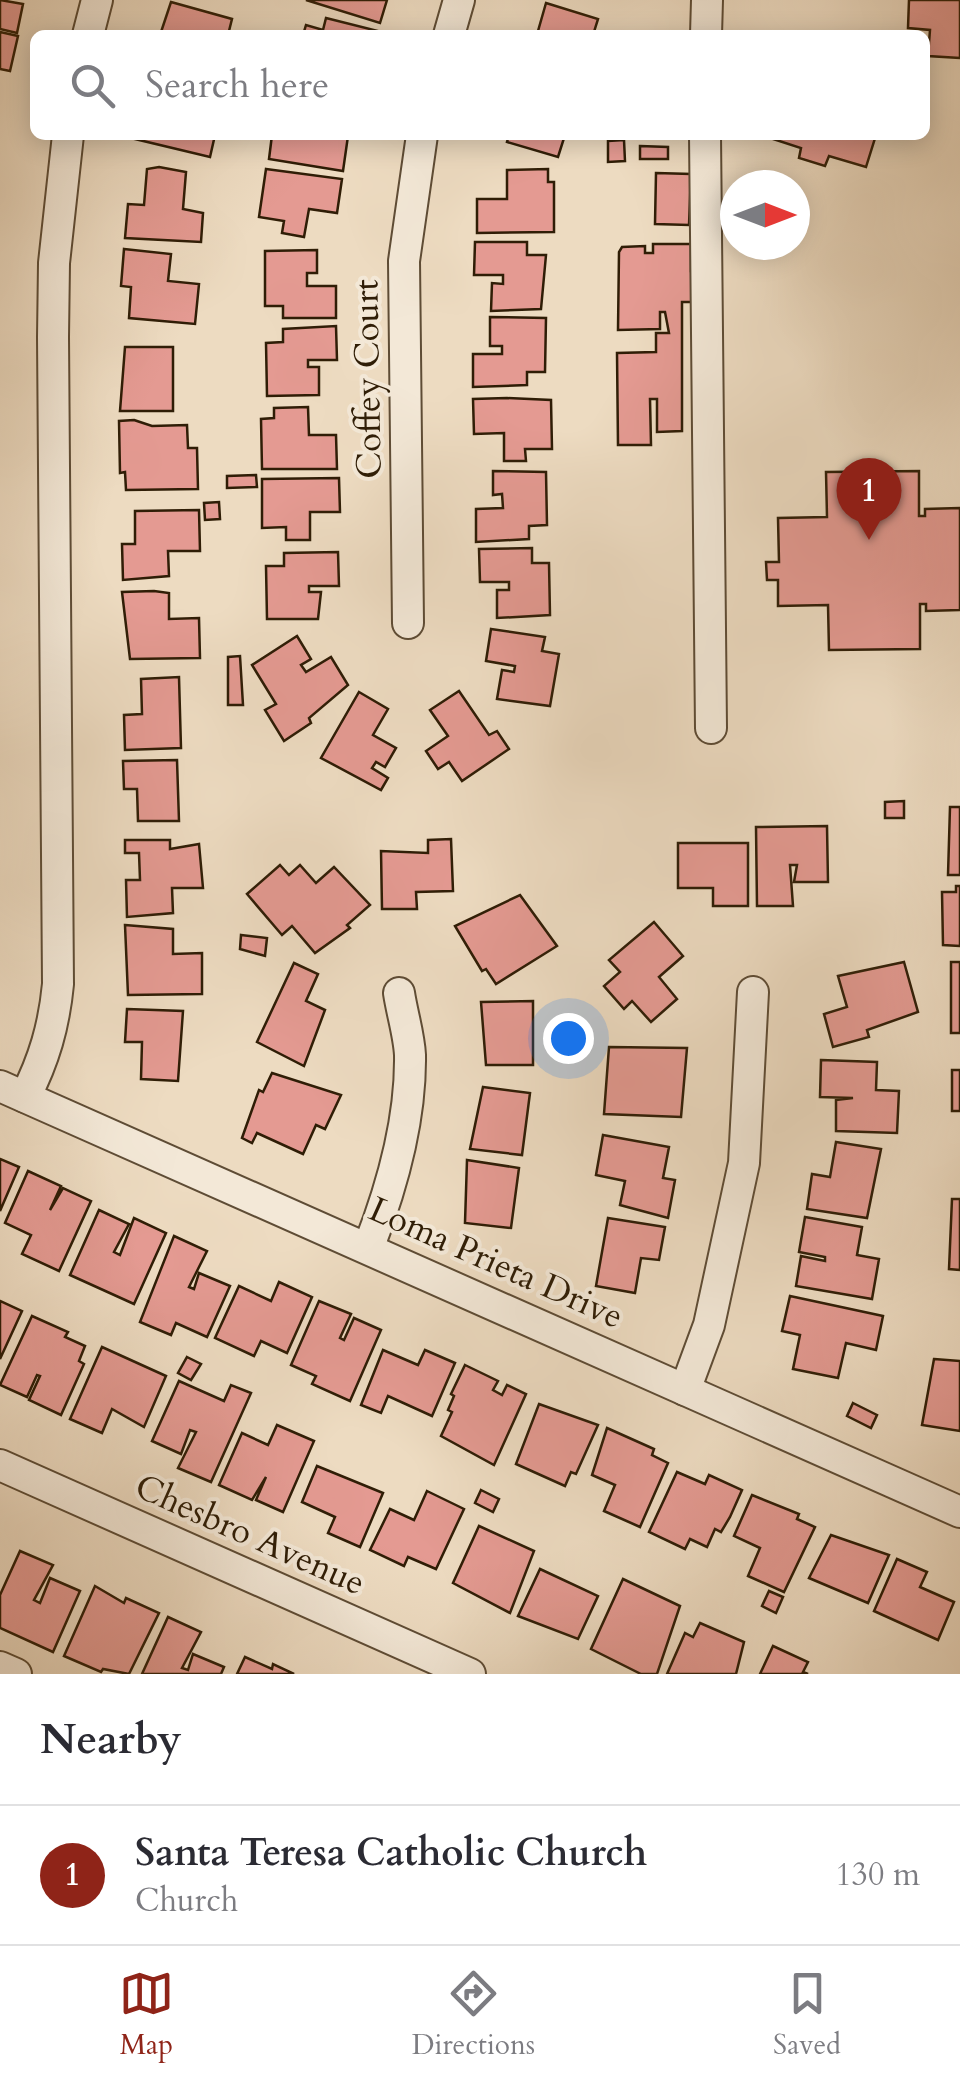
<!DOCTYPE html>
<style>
:root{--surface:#fff;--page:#f2f2f3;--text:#2b2b33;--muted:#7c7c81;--line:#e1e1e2;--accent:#8f2418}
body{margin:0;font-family:Cardo,serif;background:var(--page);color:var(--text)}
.compass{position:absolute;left:720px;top:170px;width:90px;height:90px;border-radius:50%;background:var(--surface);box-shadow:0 5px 25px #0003;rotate:90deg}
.you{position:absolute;left:568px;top:1038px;width:35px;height:35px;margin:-25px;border:8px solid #fff;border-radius:50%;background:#1a73e8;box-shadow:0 0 0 15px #1a73e833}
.badge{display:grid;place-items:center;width:65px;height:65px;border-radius:50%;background:var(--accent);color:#fff;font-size:32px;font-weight:700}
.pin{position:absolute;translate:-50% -82px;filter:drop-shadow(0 2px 5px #0008)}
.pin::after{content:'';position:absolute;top:52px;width:35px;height:30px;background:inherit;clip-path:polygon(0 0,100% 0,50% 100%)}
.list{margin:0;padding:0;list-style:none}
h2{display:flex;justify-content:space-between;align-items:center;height:130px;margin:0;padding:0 40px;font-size:42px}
h2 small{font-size:32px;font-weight:400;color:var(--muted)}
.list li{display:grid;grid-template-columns:65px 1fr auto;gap:30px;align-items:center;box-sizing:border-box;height:140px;padding:0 40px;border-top:2px solid var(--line)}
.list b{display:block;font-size:38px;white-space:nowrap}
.list p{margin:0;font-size:32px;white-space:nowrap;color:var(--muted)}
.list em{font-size:32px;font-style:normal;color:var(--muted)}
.icon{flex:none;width:55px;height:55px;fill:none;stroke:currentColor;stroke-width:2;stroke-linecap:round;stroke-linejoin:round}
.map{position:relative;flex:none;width:960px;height:1674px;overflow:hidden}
.search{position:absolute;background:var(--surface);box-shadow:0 5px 25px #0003;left:30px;right:30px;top:30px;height:110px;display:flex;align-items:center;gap:25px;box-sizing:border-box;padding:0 35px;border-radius:15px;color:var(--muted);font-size:38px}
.sheet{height:270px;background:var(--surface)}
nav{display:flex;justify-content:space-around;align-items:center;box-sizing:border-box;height:140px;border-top:2px solid var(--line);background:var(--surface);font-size:28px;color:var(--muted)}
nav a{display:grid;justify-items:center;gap:5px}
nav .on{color:var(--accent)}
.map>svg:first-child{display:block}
.building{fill:#e49a92;stroke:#2f1d06;stroke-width:2.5}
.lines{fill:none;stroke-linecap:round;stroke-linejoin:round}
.minor-casing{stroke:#5e4c35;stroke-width:34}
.minor{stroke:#f3e8d7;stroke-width:30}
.labels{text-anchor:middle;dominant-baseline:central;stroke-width:8;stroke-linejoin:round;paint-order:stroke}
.street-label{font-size:35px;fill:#2f1d06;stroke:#f3e8d7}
</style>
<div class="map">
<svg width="960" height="1674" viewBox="0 0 960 1674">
<rect width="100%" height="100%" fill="#eddbc1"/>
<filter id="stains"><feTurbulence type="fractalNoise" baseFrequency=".002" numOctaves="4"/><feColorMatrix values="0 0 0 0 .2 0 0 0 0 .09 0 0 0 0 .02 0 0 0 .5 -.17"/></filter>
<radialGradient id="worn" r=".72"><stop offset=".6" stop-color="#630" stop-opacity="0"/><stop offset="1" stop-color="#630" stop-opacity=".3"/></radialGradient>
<g class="building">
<path d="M 0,0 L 23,4 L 17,33 L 0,29 Z"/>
<path d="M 306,0 L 387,0 L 380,23 Z"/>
<path d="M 909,0 L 960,0 L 960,58 L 928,56 L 930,30 L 908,28 Z"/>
<path d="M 171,2 L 232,19 L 228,35 L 160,35 Z"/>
<path d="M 546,3 L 598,19 L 593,35 L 538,31 Z"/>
<path d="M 326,18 L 378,31 L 376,35 L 303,35 L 306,25 L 323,30 Z"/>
<path d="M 0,32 L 18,36 L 10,71 L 0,69 Z"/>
<path d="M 136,135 L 215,135 L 210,157 L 135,139 Z"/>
<path d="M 272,135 L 348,136 L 343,171 L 269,159 Z"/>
<path d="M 509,135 L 565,135 L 558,157 L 507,142 Z"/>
<path d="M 761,135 L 876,135 L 866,167 L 829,156 L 825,166 L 799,158 L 801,148 Z"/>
<path d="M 624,140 L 625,161 L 608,162 L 608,141 Z"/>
<path d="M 640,146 L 668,147 L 668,159 L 640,159 Z"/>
<path d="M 159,167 L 186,172 L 183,209 L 203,213 L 201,242 L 125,238 L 128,204 L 144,205 L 147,169 Z"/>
<path d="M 266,169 L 342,179 L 337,213 L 309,209 L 304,237 L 282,233 L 284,221 L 259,217 Z"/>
<path d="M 548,169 L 548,182 L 554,182 L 554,232 L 477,233 L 477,199 L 507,199 L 507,170 Z"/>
<path d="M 656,173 L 691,174 L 689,225 L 655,224 Z"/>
<path d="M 475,242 L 527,242 L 527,255 L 546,255 L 541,309 L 491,311 L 492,283 L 503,284 L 503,275 L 474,275 Z"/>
<path d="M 653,244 L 691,244 L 691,271 L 695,271 L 695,302 L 682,302 L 682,431 L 657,432 L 657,399 L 650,399 L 651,445 L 618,445 L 617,353 L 656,352 L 656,333 L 669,333 L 665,312 L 660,312 L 660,329 L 618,330 L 619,252 L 622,247 L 645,246 L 645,253 L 653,253 Z"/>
<path d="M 124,249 L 171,254 L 168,281 L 199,284 L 195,324 L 129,318 L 131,287 L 121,286 Z"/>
<path d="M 317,250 L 317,273 L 307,273 L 307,286 L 336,286 L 336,318 L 283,318 L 283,306 L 265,306 L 265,251 Z"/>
<path d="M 490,317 L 546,318 L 545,372 L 527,372 L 527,385 L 473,387 L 473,354 L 502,354 L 502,346 L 490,346 Z"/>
<path d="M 336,326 L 337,360 L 308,360 L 308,367 L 319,367 L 319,395 L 267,396 L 266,343 L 283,342 L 283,329 Z"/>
<path d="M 125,347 L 173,347 L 173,411 L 120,411 Z"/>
<path d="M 507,398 L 551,400 L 552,449 L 525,449 L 526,461 L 504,461 L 504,433 L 474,434 L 473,399 Z"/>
<path d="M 308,407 L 309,435 L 336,435 L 337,469 L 262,469 L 261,419 L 274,418 L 274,408 Z"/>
<path d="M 134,420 L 152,426 L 187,425 L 188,448 L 197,448 L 198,489 L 126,490 L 125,472 L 120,473 L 119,421 Z"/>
<path d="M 493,471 L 546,472 L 547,525 L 529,526 L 529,539 L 476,542 L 476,509 L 503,508 L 502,494 L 493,495 Z"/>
<path d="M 919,471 L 919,516 L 925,516 L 925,509 L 960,508 L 960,610 L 926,611 L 926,604 L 920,604 L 920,649 L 829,650 L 828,605 L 778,606 L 778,580 L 767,580 L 766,562 L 779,562 L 778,518 L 827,517 L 826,472 Z"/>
<path d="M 256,475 L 257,487 L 227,488 L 227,476 Z"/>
<path d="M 339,478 L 340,512 L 310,512 L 310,540 L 286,540 L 286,527 L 262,528 L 262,479 Z"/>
<path d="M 219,502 L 220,519 L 205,520 L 204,503 Z"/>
<path d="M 199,510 L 200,551 L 168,551 L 169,576 L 123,580 L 122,544 L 135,544 L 135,511 Z"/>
<path d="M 532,548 L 532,563 L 549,563 L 550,615 L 497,618 L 497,590 L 509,590 L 509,582 L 480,582 L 479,549 Z"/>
<path d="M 338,552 L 339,586 L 309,586 L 309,592 L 321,592 L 318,619 L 267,619 L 266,566 L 284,566 L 284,553 Z"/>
<path d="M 154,591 L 169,593 L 169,619 L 199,618 L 200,658 L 130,659 L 122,592 Z"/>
<path d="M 491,629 L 545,637 L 542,651 L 559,654 L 550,706 L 497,699 L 502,670 L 514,672 L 515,666 L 486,661 Z"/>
<path d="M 297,636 L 311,659 L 301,665 L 306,672 L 331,657 L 348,685 L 309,718 L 311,723 L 284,741 L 265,710 L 276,704 L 252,665 Z"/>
<path d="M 240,656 L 243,705 L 228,705 L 228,657 Z"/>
<path d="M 179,677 L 181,748 L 125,750 L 124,715 L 142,714 L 141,679 Z"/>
<path d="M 459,691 L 489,735 L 497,731 L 509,749 L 462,781 L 449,762 L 438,769 L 426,751 L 448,736 L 430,710 Z"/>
<path d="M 359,692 L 388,709 L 373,735 L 396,748 L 385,767 L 376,762 L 372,768 L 388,778 L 381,790 L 321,758 Z"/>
<path d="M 177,760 L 179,821 L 138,821 L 137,789 L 124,789 L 123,761 Z"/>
<path d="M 904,801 L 904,818 L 885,818 L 885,802 Z"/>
<path d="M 950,807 L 960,807 L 960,875 L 948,875 Z"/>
<path d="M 827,826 L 828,882 L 794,882 L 797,865 L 790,865 L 793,906 L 757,906 L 756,827 Z"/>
<path d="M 451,839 L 453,891 L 416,892 L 417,909 L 382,909 L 381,851 L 428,853 L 428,840 Z"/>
<path d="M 125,840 L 170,840 L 170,849 L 199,844 L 203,888 L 172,888 L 173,913 L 127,917 L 126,880 L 140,880 L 139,853 L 125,853 Z"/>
<path d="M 678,843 L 748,843 L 748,906 L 713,906 L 713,888 L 678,888 Z"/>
<path d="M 280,865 L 289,875 L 300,865 L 316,883 L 334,867 L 370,905 L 347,925 L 350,928 L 315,953 L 292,926 L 282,935 L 247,894 Z"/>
<path d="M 956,886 L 960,886 L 960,946 L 943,945 L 942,892 L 956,892 Z"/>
<path d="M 520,895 L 557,946 L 496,984 L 486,969 L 482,971 L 455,926 Z"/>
<path d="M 654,922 L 683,956 L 659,977 L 677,999 L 651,1022 L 632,1001 L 624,1009 L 604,986 L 620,972 L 609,960 Z"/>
<path d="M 125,925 L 173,929 L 173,954 L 202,953 L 202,994 L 128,995 Z"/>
<path d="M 241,935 L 267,938 L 265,956 L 240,949 Z"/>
<path d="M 904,962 L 918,1012 L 867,1030 L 869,1037 L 833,1047 L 824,1014 L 847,1007 L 838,976 Z"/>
<rect x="951" y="962" width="9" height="71"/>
<path d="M 294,963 L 318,974 L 306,1001 L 325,1010 L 304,1066 L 257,1042 Z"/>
<path d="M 533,1001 L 533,1065 L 486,1065 L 481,1002 Z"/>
<path d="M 127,1009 L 183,1011 L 178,1081 L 141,1079 L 142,1042 L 125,1042 Z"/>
<path d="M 609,1047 L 687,1048 L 681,1117 L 604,1114 Z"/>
<path d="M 821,1060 L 877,1062 L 876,1090 L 899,1091 L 897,1133 L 836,1131 L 836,1100 L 853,1098 L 820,1097 Z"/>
<rect x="952" y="1070" width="8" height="41"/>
<path d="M 272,1073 L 341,1095 L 325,1129 L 316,1125 L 303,1154 L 257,1133 L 252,1143 L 242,1138 L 259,1090 L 263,1092 Z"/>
<path d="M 483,1087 L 530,1093 L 522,1155 L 470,1149 Z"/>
<path d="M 603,1135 L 669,1147 L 663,1178 L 675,1180 L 668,1218 L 620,1205 L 625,1181 L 596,1175 Z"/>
<path d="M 836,1142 L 881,1149 L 867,1218 L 807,1209 L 812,1174 L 830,1177 Z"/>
<path d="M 0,1159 L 19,1167 L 0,1211 Z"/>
<path d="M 467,1160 L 519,1168 L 511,1228 L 465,1223 Z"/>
<path d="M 28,1171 L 61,1186 L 50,1210 L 63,1188 L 91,1201 L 59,1271 L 22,1254 L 31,1235 L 5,1223 Z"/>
<path d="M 952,1199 L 960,1199 L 960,1270 L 949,1269 Z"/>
<path d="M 99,1210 L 129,1224 L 114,1252 L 120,1255 L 134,1218 L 166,1233 L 134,1304 L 70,1275 Z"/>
<path d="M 805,1217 L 862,1227 L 857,1255 L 879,1259 L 872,1299 L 796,1286 L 801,1256 L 825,1261 L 825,1257 L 799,1252 Z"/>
<path d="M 608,1218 L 665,1227 L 659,1260 L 641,1258 L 635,1293 L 596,1286 Z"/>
<path d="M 174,1236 L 207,1251 L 189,1287 L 194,1289 L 199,1273 L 230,1286 L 207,1337 L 176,1323 L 171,1335 L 140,1322 Z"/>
<path d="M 279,1282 L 312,1297 L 287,1353 L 261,1341 L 254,1356 L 215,1338 L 239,1286 L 271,1301 Z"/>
<path d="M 790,1296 L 883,1316 L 876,1350 L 846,1343 L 838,1378 L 793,1369 L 800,1335 L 782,1331 Z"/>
<path d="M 0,1301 L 22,1311 L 0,1359 Z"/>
<path d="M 319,1301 L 351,1314 L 340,1338 L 344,1340 L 354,1318 L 381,1330 L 350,1401 L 312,1384 L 316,1376 L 291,1365 Z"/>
<path d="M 32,1316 L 68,1332 L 65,1337 L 85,1346 L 79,1361 L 84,1364 L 61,1415 L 29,1400 L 40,1376 L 37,1375 L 27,1397 L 0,1385 Z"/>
<path d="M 102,1347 L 166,1376 L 144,1427 L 112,1409 L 102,1433 L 70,1419 Z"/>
<path d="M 383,1350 L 418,1365 L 425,1350 L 455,1363 L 432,1416 L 388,1396 L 381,1413 L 361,1405 Z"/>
<path d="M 187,1357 L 201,1364 L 191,1380 L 178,1373 Z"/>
<path d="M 934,1359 L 960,1361 L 960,1431 L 922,1425 Z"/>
<path d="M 465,1365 L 498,1381 L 493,1390 L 502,1395 L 507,1385 L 526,1394 L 494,1465 L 441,1436 L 452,1412 L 448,1410 L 454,1396 L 451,1394 Z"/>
<path d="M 179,1381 L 224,1401 L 231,1385 L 251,1393 L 211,1482 L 178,1468 L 196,1432 L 190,1430 L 181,1454 L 152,1441 Z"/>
<path d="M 853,1403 L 877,1415 L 871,1428 L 847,1416 Z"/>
<path d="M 539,1404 L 598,1425 L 576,1474 L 571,1472 L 565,1486 L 516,1464 Z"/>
<path d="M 277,1425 L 314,1441 L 283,1512 L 256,1500 L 266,1477 L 252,1500 L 219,1485 L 242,1433 L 268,1445 Z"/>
<path d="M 607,1428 L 654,1449 L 652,1455 L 668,1463 L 640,1527 L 604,1511 L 615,1485 L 592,1475 Z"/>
<path d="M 317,1466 L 383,1493 L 360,1547 L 328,1533 L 335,1517 L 302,1502 Z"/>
<path d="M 677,1472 L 705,1484 L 709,1475 L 742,1490 L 730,1517 L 721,1532 L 715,1529 L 707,1547 L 690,1539 L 685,1549 L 649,1532 Z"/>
<path d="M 481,1490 L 499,1499 L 493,1512 L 475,1503 Z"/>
<path d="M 427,1491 L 464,1509 L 436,1569 L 408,1557 L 404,1566 L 370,1550 L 390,1509 L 414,1520 Z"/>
<path d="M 752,1495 L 799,1514 L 797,1519 L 815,1527 L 784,1592 L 748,1576 L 760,1548 L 734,1536 Z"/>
<path d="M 479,1526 L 534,1551 L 510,1613 L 453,1583 Z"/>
<path d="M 831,1535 L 889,1555 L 868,1603 L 809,1578 Z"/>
<path d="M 20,1551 L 53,1565 L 34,1600 L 40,1603 L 50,1578 L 80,1591 L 53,1652 L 0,1628 L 0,1595 Z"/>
<path d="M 897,1559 L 927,1572 L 920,1587 L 954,1602 L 938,1640 L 874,1611 Z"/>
<path d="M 540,1569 L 598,1596 L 578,1639 L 518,1616 Z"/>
<path d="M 623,1579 L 680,1606 L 657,1674 L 641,1674 L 591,1649 Z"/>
<path d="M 95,1586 L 124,1603 L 126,1598 L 159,1613 L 129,1674 L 103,1669 L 101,1672 L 64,1656 Z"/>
<path d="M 769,1591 L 783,1597 L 776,1613 L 762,1606 Z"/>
<path d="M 168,1617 L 201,1632 L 182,1668 L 188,1670 L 193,1654 L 224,1667 L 221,1674 L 142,1674 Z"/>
<path d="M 700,1623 L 744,1642 L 736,1674 L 667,1674 L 685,1633 L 693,1637 Z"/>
<path d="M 773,1646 L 808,1662 L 803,1672 L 808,1674 L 760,1674 Z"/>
<path d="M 245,1657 L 272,1669 L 273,1664 L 294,1674 L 237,1674 Z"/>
</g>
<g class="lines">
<defs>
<g id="minor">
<path d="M 88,35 L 97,0"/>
<path d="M 449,35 L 459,0"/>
<path d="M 706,35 L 707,0"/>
<path d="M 705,135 L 711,728"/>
<path d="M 408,623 L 404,261 L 422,135"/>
<path d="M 0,1086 L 960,1512"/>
<path d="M 25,1097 C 44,1060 54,1026 58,984 L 53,337 L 54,263 L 68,135"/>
<path d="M 369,1246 C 392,1187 411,1119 410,1055 C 409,1035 402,1013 399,993"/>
<path d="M 685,1390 L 709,1325 L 744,1163 L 753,992"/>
<path d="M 0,1465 L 470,1674"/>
<path d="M 0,1667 L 16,1674"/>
</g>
</defs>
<use href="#minor" class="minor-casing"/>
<use href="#minor" class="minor"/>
</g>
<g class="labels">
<g class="street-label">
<text transform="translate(368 379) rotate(-91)">Coffey Court</text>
<text transform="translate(496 1263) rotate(24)">Loma Prieta Drive</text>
<text transform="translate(250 1535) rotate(24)">Chesbro Avenue</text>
</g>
</g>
<rect width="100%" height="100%" filter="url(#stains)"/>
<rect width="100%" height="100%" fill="url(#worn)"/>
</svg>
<svg class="compass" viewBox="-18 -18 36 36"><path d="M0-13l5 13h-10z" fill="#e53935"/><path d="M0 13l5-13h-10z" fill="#7c7c81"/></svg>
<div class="you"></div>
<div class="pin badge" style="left:869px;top:540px">1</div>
<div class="search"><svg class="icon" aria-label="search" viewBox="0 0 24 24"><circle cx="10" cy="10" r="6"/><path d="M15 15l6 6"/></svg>Search here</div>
</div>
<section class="sheet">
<h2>Nearby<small></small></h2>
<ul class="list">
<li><span class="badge">1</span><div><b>Santa Teresa Catholic Church</b><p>Church</p></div><em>130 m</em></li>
</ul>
</section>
<nav>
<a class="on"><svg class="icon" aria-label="map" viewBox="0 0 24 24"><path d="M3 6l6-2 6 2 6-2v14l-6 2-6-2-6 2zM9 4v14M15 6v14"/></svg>Map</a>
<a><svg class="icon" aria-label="directions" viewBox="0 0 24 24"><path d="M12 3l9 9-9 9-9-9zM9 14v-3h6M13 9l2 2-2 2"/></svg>Directions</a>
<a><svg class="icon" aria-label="saved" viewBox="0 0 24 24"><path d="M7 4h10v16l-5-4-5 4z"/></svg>Saved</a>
</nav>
